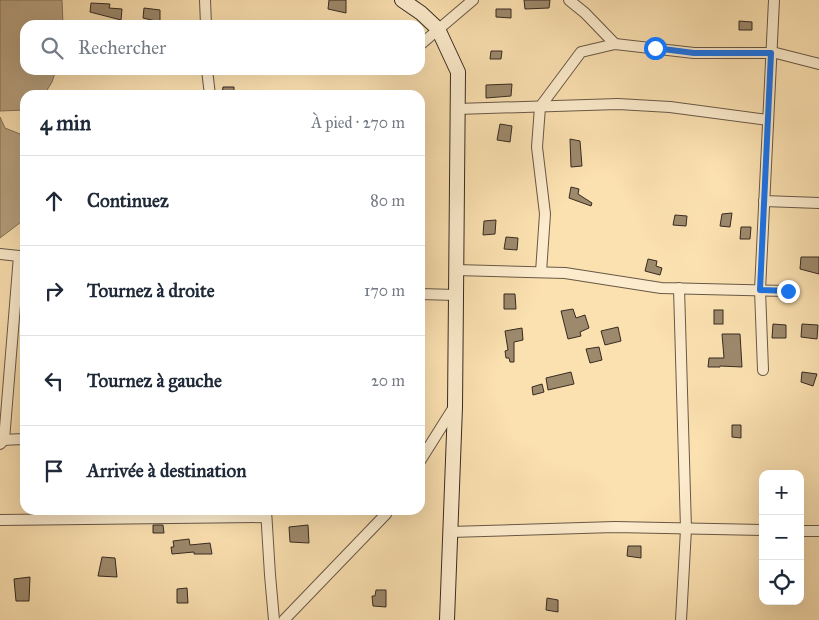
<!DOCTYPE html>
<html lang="fr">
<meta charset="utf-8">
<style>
:root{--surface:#fff;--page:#f6f6f7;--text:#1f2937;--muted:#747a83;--line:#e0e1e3}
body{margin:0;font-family:"IM FELL Great Primer",serif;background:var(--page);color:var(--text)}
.controls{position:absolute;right:15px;bottom:15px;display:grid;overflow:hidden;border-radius:10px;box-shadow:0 5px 20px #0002}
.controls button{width:45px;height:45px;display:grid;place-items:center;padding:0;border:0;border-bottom:1px solid var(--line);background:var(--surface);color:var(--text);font:25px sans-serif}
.stop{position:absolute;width:15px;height:15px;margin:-11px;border:4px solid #1a73e8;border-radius:50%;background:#fff}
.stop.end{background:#1a73e8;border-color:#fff;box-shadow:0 1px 5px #0008}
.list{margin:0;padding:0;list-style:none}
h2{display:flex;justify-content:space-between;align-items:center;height:65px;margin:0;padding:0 20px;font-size:21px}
h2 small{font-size:16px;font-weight:400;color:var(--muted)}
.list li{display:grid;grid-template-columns:32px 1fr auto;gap:15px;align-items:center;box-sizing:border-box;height:90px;padding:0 20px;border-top:1px solid var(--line)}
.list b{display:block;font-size:19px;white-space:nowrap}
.list em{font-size:16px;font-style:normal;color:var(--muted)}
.icon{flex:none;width:28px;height:28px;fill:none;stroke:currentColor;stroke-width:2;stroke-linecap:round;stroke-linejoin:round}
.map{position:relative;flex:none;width:819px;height:620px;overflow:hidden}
.search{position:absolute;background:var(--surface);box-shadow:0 5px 20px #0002;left:20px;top:20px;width:405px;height:55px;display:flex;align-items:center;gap:12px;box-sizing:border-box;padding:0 18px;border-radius:15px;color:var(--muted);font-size:19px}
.panel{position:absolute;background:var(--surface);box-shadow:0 5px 20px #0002;left:20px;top:90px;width:405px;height:425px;border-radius:15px}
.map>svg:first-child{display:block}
.water{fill:#b8a280;stroke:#84725a}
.building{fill:#9d896c;stroke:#372b22}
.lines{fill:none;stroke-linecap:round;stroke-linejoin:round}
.minor-casing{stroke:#685846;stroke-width:12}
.secondary-casing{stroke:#372b22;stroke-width:16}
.minor{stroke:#fcebcc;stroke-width:10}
.secondary{stroke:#fcebcc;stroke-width:14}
.route{stroke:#1a73e8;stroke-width:6}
</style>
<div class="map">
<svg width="819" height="620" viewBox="0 0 819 620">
<rect width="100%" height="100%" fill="#fbe0b0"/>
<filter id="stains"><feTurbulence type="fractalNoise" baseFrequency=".004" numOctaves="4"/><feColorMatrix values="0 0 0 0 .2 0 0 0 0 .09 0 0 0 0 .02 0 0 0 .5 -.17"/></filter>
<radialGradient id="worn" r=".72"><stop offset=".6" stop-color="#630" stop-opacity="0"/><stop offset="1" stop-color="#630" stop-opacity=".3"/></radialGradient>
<g class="water">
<path d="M 0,0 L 62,0 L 63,25 L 25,25 L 25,70 L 56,70 L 52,82 L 44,95 L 25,95 L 25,110 L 0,111 Z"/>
<path d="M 0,117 L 5,128 L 25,136 L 25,219 L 0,238 Z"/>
</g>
<g class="building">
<path d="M 329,0 L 346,0 L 346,13 L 328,9 Z"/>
<path d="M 524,0 L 550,0 L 549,8 L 525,9 Z"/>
<path d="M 91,3 L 110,4 L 109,8 L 122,9 L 121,20 L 90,12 Z"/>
<path d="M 144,8 L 160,10 L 160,22 L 143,18 Z"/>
<path d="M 496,9 L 511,9 L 511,18 L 496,17 Z"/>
<path d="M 739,21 L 752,22 L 752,30 L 739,30 Z"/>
<path d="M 491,51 L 502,51 L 501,59 L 490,59 Z"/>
<path d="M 512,84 L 511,96 L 486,98 L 486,85 Z"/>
<path d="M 223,87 L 234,87 L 234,95 L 222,94 Z"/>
<path d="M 500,124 L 512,126 L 510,142 L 497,140 Z"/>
<path d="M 570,139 L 580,141 L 582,166 L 571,167 Z"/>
<path d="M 571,187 L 579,189 L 578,194 L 592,203 L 591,206 L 569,198 Z"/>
<path d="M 732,213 L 730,227 L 720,226 L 722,214 Z"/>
<path d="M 675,215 L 687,216 L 686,226 L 673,225 Z"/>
<path d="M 496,220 L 495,234 L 483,235 L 484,221 Z"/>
<path d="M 741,227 L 751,227 L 750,239 L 740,239 Z"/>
<path d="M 506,237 L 518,238 L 517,250 L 504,249 Z"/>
<path d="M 801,257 L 819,257 L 819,274 L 800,269 Z"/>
<path d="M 648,259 L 657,261 L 656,266 L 662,268 L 660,275 L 645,271 Z"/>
<path d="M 504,294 L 515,294 L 516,309 L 504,309 Z"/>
<path d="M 573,309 L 576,318 L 585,315 L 589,328 L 580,332 L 581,336 L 568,339 L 561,311 Z"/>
<rect x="714" y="310" width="9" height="14"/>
<path d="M 773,324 L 786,325 L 786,338 L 772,338 Z"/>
<path d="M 802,324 L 818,325 L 817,339 L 801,337 Z"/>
<path d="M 618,327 L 621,341 L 605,345 L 601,331 Z"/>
<path d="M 522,328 L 523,340 L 514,342 L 514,362 L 510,362 L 509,358 L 506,358 L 505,351 L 508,350 L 505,331 Z"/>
<path d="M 722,334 L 740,334 L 742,367 L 720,366 L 720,367 L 708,367 L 709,358 L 724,358 Z"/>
<path d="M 599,347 L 602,360 L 590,363 L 586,349 Z"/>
<path d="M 571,372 L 574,384 L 548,390 L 546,378 Z"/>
<path d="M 802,372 L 817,374 L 813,386 L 801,382 Z"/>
<path d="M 542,384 L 544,392 L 533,395 L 532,387 Z"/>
<path d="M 732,425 L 741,425 L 741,438 L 732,437 Z"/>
<path d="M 153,525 L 163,525 L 164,533 L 153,533 Z"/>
<path d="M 308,525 L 309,543 L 290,542 L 289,527 Z"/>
<path d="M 189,539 L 190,545 L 210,543 L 212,554 L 194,554 L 194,552 L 172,554 L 171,547 L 174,547 L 173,541 Z"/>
<path d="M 628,546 L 641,546 L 641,558 L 627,556 Z"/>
<path d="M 102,557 L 115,558 L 117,577 L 98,576 Z"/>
<path d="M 30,577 L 29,601 L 16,601 L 14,579 Z"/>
<path d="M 187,588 L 188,603 L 177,603 L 177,589 Z"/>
<path d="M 376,590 L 386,590 L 386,607 L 373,606 L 372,596 L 375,596 Z"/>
<path d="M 547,598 L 558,600 L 558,612 L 546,610 Z"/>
</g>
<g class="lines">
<defs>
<g id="minor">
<path d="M 205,0 L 206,25"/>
<path d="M 569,0 L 585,13 L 615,44"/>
<path d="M 420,45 L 473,0"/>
<path d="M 207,70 L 210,95"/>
<path d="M 457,109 L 618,104 L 670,107 L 768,120"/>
<path d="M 764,201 L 819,203"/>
<path d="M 0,254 L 19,256 L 4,440 L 0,444"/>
<path d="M 456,270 L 565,273 L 661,288 L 788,291"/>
<path d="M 541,272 L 545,214 L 537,147 L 540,107 L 581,52 L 615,44 L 694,53 L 776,53 L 819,64"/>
<path d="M 679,288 L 686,529 L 681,620"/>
<path d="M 420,294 L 456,295"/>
<path d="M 763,370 L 760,290 L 774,0"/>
<path d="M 0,440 L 25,439"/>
<path d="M 420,461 L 454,407"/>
<path d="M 266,510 L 270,575 L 274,620"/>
<path d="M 0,520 L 266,517"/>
<path d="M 800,531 L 819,531"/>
<path d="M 450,532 L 615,527 L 763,530"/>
<path d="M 284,620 L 386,514 L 388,510"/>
</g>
<path id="secondary" d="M 402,0 L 421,13 L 438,29 L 458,72 L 455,407 L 447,620"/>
</defs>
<use href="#minor" class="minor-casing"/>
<use href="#secondary" class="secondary-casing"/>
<use href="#minor" class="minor"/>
<use href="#secondary" class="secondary"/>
</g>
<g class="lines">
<path class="route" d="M 655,48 L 694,53 L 771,53 L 760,290 L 788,291"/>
</g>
<rect width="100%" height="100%" filter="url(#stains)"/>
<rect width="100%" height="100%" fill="url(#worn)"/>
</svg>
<div class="controls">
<button>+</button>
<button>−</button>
<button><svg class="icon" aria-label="locate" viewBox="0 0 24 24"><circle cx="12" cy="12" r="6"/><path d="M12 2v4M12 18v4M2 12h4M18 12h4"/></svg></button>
</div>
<div class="stop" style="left:655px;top:48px"></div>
<div class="stop end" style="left:788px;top:291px"></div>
<div class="search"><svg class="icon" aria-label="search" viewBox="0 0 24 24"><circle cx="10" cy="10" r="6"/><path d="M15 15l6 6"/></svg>Rechercher</div>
<section class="panel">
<h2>4 min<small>À pied · 270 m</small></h2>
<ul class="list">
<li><svg class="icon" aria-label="ahead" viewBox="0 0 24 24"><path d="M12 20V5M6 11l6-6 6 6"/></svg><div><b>Continuez</b></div><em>80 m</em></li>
<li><svg class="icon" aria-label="right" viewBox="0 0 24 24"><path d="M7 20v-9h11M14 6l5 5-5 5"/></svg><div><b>Tournez à droite</b></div><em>170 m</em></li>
<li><svg class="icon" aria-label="left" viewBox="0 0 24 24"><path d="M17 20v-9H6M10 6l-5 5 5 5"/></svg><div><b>Tournez à gauche</b></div><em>20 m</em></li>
<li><svg class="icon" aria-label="arrive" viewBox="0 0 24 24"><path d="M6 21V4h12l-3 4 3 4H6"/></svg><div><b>Arrivée à destination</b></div></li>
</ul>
</section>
</div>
